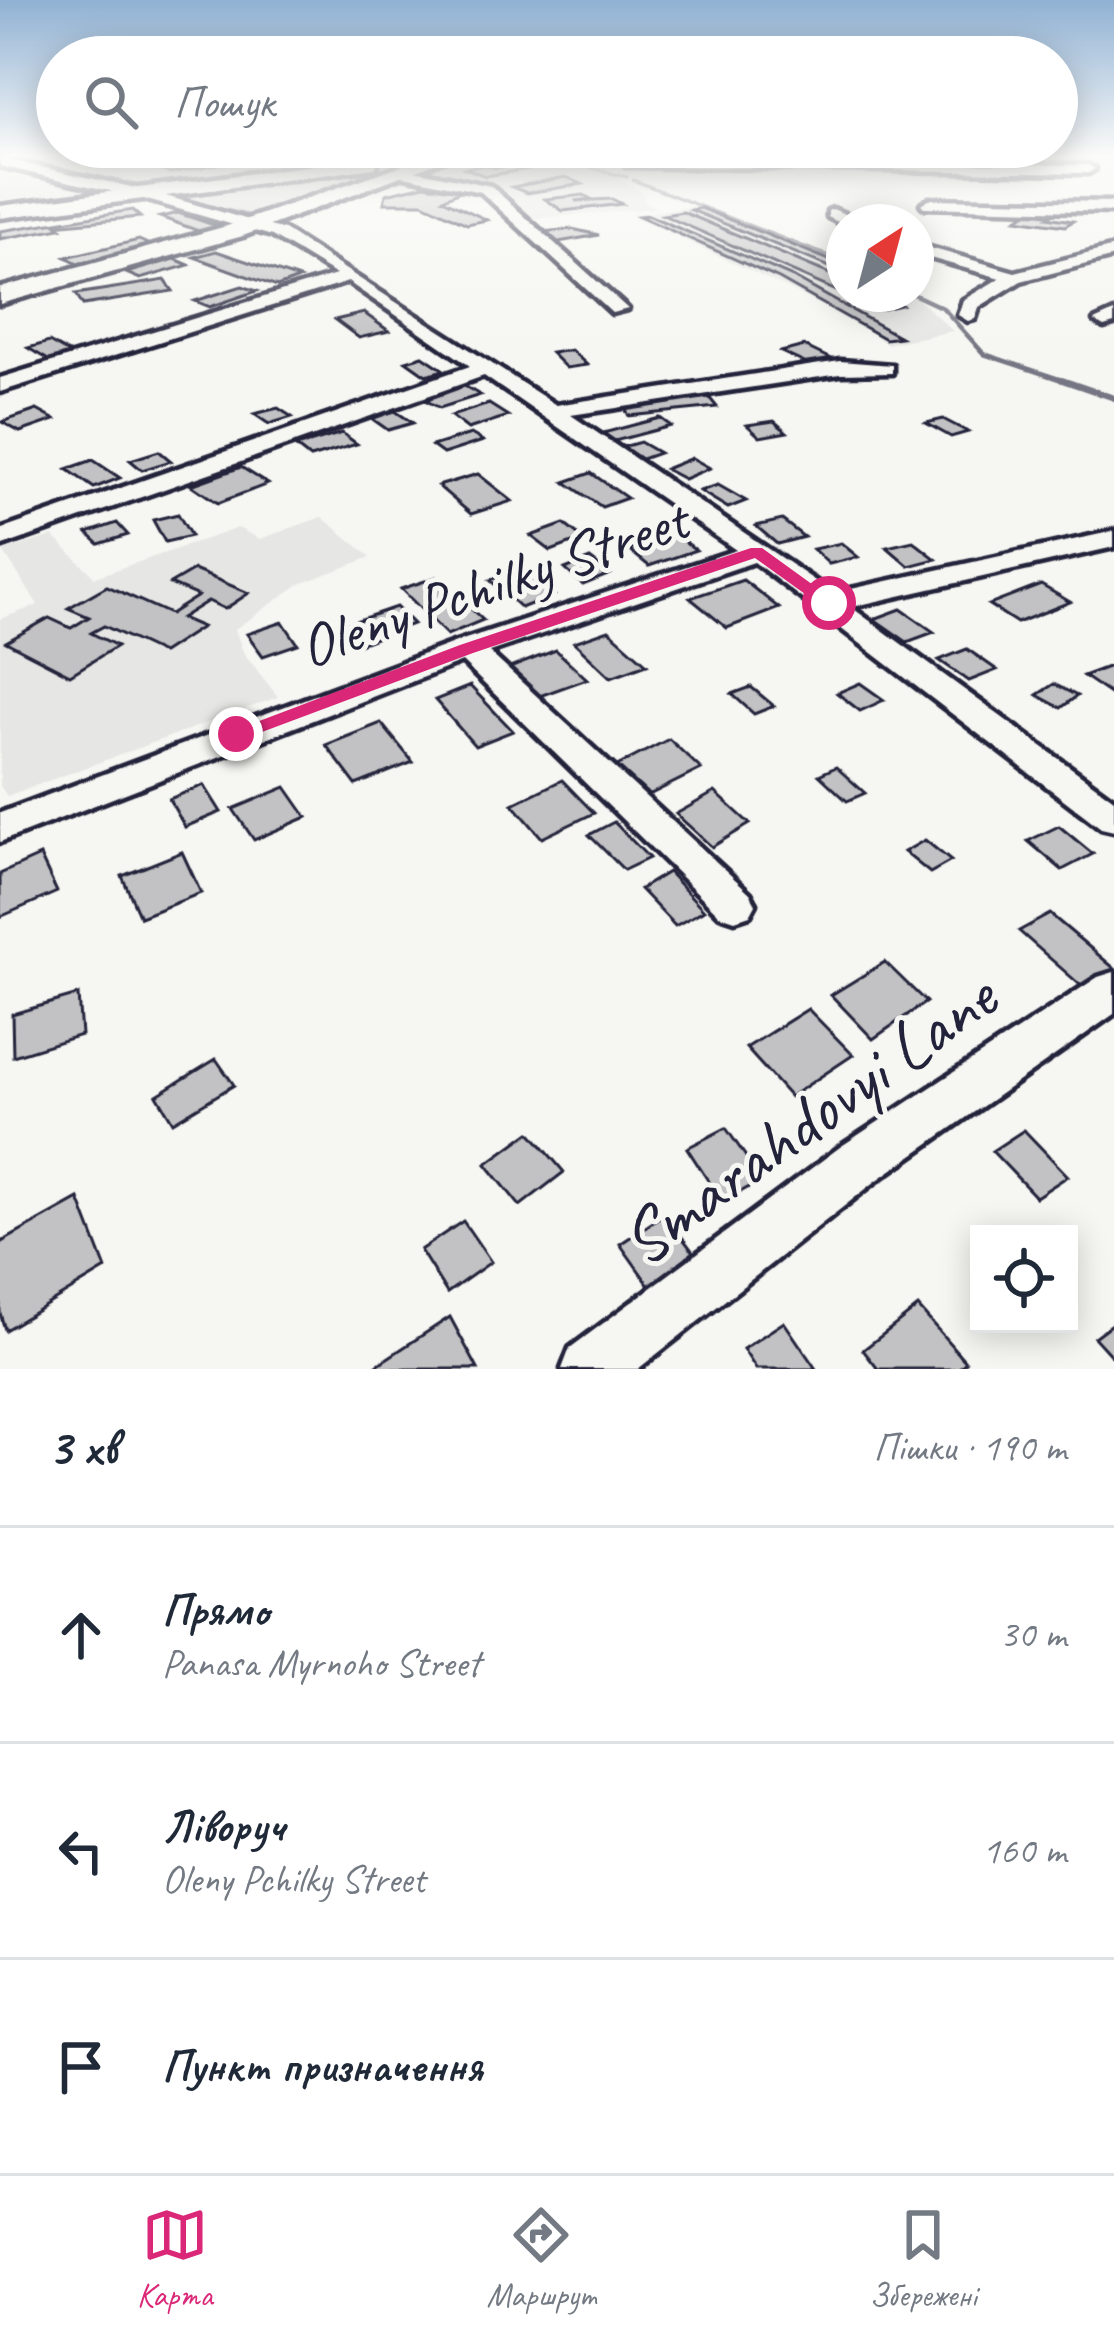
<!DOCTYPE html>
<html lang="uk">
<meta charset="utf-8">
<style>
:root{--surface:#fff;--page:#f6f6f7;--text:#1f2937;--muted:#747a83;--line:#e0e1e3;--accent:#db2777}
body{margin:0;font-family:Caveat,sans-serif;background:var(--page);color:var(--text)}
.controls{position:absolute;right:36px;bottom:36px;display:grid;overflow:hidden;border-radius:0px;box-shadow:0 6px 30px #0003}
.controls button{width:108px;height:108px;display:grid;place-items:center;padding:0;border:0;border-bottom:3px solid var(--line);background:var(--surface);color:var(--text);font:60px sans-serif}
.compass{position:absolute;left:826px;top:204px;width:108px;height:108px;border-radius:50%;background:var(--surface);box-shadow:0 6px 30px #0003;rotate:36deg}
.stop{position:absolute;width:36px;height:36px;margin:-27px;border:9px solid #db2777;border-radius:50%;background:#fff}
.stop.end{background:#db2777;border-color:#fff;box-shadow:0 3px 12px #0008}
.list{margin:0;padding:0;list-style:none}
h2{display:flex;justify-content:space-between;align-items:center;height:156px;margin:0;padding:0 48px;font-size:51px}
h2 small{font-size:39px;font-weight:400;color:var(--muted)}
.list li{display:grid;grid-template-columns:78px 1fr auto;gap:36px;align-items:center;box-sizing:border-box;height:216px;padding:0 48px;border-top:3px solid var(--line)}
.list b{display:block;font-size:45px;white-space:nowrap}
.list p{margin:0;font-size:39px;white-space:nowrap;color:var(--muted)}
.list em{font-size:39px;font-style:normal;color:var(--muted)}
.icon{flex:none;width:66px;height:66px;fill:none;stroke:currentColor;stroke-width:2;stroke-linecap:round;stroke-linejoin:round}
.map{position:relative;flex:none;width:1114px;height:1369px;overflow:hidden}
.search{position:absolute;background:var(--surface);box-shadow:0 6px 30px #0003;left:36px;right:36px;top:36px;height:132px;display:flex;align-items:center;gap:30px;box-sizing:border-box;padding:0 42px;border-radius:66px;color:var(--muted);font-size:45px}
.sheet{height:804px;background:var(--surface)}
nav{display:flex;justify-content:space-around;align-items:center;box-sizing:border-box;height:168px;border-top:3px solid var(--line);background:var(--surface);font-size:33px;color:var(--muted)}
nav a{display:grid;justify-items:center;gap:6px}
nav .on{color:var(--accent)}
.map>svg:first-child{display:block}
.built{fill:#e6e6e4}
.green{fill:#d7d7d7;stroke:#7c7c89;stroke-width:3}
.lines{fill:none;stroke-linecap:round;stroke-linejoin:round}
.stream-far2{stroke:#757583;stroke-width:3}
.stream-far1{stroke:#757583;stroke-width:4.5}
.stream{stroke:#757583;stroke-width:6}
.building{fill:#c2c2c4;stroke:#22223b;stroke-width:3}
.minor-casing{stroke:#22223b;stroke-width:9}
.major-casing{stroke:#22223b;stroke-width:9}
.minor{fill:#f6f6f2;fill-rule:evenodd}
.major{fill:#f6f6f2;fill-rule:evenodd}
.route{fill:#db2777}
.labels{text-anchor:middle;dominant-baseline:central;stroke-width:10;stroke-linejoin:round;paint-order:stroke}
.street-label{font-size:60px;fill:#22223b;stroke:#f6f6f2}
.near-street-label{font-size:72px;fill:#22223b;stroke:#f6f6f2}
</style>
<div class="map">
<svg width="1114" height="1369" viewBox="0 0 1114 1369">
<rect width="100%" height="100%" fill="#f6f6f2"/>
<filter id="ink" filterUnits="userSpaceOnUse"><feTurbulence type="fractalNoise" baseFrequency=".00833" numOctaves="2"/><feDisplacementMap in="SourceGraphic" scale="24" xChannelSelector="R" yChannelSelector="G"/><feConvolveMatrix kernelMatrix="1 2 1 2 8 2 1 2 1" color-interpolation-filters="sRGB"/></filter>
<g filter="url(#ink)">
<g class="built">
<path d="M 498,155 L 600,155 L 610,173 L 645,194 L 643,199 L 655,208 L 529,219 L 496,189 L 472,179 L 428,171 L 461,159 Z"/>
<path d="M 11,171 L 40,177 L 93,189 L 0,200 L 0,174 Z"/>
<path d="M 697,205 L 844,264 L 844,294 L 912,294 L 953,331 L 887,344 L 843,315 L 632,215 Z"/>
<path d="M 322,517 L 371,557 L 300,584 L 235,629 L 243,652 L 278,697 L 7,796 L 0,786 L 0,619 L 38,605 L 3,551 L 53,536 L 95,577 L 238,528 L 260,539 Z"/>
</g>
<path class="green" d="M 377,167 L 387,170 L 258,217 L 167,197 Z"/>
<g class="lines">
<g class="stream-far2">
<path d="M 542,156 L 627,177"/>
<path d="M 633,180 L 828,256"/>
</g>
<g class="stream-far1">
<path d="M 820,253 L 844,262"/>
<path d="M 913,294 L 943,308 L 984,354 L 1071,383"/>
</g>
<path class="stream" d="M 1062,380 L 1114,398"/>
</g>
<g class="building">
<path d="M 226,156 L 243,159 L 171,173 L 141,166 L 168,159 L 192,164 Z"/>
<path d="M 534,157 L 555,165 L 485,176 L 465,168 L 485,165 L 495,168 L 523,164 L 513,160 Z"/>
<path d="M 566,177 L 582,184 L 527,193 L 512,187 Z"/>
<path d="M 424,185 L 462,190 L 443,199 L 487,220 L 467,224 L 423,203 L 384,203 L 386,194 Z"/>
<path d="M 584,195 L 591,199 L 575,201 L 612,199 L 622,204 L 563,211 L 545,199 Z"/>
<path d="M 701,208 L 844,266 L 844,273 L 691,210 Z"/>
<path d="M 132,210 L 140,217 L 64,224 L 57,225 L 61,228 L 0,239 L 0,231 Z"/>
<path d="M 1030,211 L 1051,215 L 1048,217 L 1073,221 L 1065,226 L 1017,219 Z"/>
<path d="M 683,212 L 844,280 L 844,294 L 876,294 L 901,305 L 880,310 L 663,215 Z"/>
<path d="M 178,213 L 223,228 L 204,233 L 160,217 Z"/>
<path d="M 648,215 L 793,277 L 900,337 L 885,339 L 779,279 L 639,216 Z"/>
<path d="M 572,229 L 599,235 L 553,243 L 542,232 Z"/>
<path d="M 139,240 L 152,246 L 78,263 L 66,257 Z"/>
<path d="M 216,251 L 299,279 L 277,287 L 194,257 Z"/>
<path d="M 175,259 L 189,265 L 140,279 L 126,273 Z"/>
<path d="M 165,280 L 173,291 L 83,305 L 76,294 Z"/>
<path d="M 242,286 L 257,291 L 210,307 L 195,301 Z"/>
<path d="M 364,313 L 389,331 L 359,338 L 335,320 Z"/>
<path d="M 49,342 L 72,355 L 50,361 L 28,348 Z"/>
<path d="M 804,346 L 833,360 L 811,366 L 781,352 Z"/>
<path d="M 571,350 L 587,365 L 566,368 L 551,353 Z"/>
<path d="M 423,356 L 444,370 L 426,375 L 406,361 Z"/>
<path d="M 461,384 L 480,395 L 440,408 L 421,398 Z"/>
<path d="M 708,396 L 717,407 L 629,416 L 622,404 Z"/>
<path d="M 489,404 L 508,416 L 468,429 L 451,416 Z"/>
<path d="M 278,408 L 292,417 L 269,424 L 254,414 Z"/>
<path d="M 37,410 L 55,420 L 20,432 L 2,422 Z"/>
<path d="M 395,411 L 413,423 L 388,430 L 371,418 Z"/>
<path d="M 660,418 L 671,426 L 615,441 L 603,433 Z"/>
<path d="M 943,419 L 968,432 L 951,437 L 926,423 Z"/>
<path d="M 774,421 L 787,432 L 760,437 L 747,425 Z"/>
<path d="M 342,433 L 357,444 L 310,458 L 296,447 Z"/>
<path d="M 471,434 L 483,441 L 443,454 L 432,446 Z"/>
<path d="M 640,442 L 659,453 L 639,460 L 619,448 Z"/>
<path d="M 159,451 L 171,461 L 142,470 L 130,460 Z"/>
<path d="M 692,458 L 710,468 L 684,479 L 665,469 Z"/>
<path d="M 93,460 L 120,478 L 94,488 L 67,469 Z"/>
<path d="M 241,467 L 268,484 L 218,503 L 191,485 Z"/>
<path d="M 591,473 L 627,498 L 602,507 L 565,482 Z"/>
<path d="M 478,474 L 512,501 L 471,514 L 438,486 Z"/>
<path d="M 718,485 L 746,501 L 728,508 L 700,491 Z"/>
<path d="M 178,514 L 191,536 L 165,542 L 153,520 Z"/>
<path d="M 782,520 L 804,537 L 777,544 L 756,526 Z"/>
<path d="M 117,523 L 128,535 L 99,544 L 87,533 Z"/>
<path d="M 564,524 L 583,539 L 551,551 L 531,536 Z"/>
<path d="M 675,534 L 696,550 L 649,566 L 629,550 Z"/>
<path d="M 913,541 L 936,559 L 909,566 L 887,547 Z"/>
<path d="M 841,543 L 858,557 L 829,564 L 813,549 Z"/>
<path d="M 590,559 L 610,574 L 583,585 L 565,569 Z"/>
<path d="M 523,568 L 554,595 L 521,608 L 490,580 Z"/>
<path d="M 194,570 L 249,593 L 225,609 L 208,601 L 181,618 L 202,627 L 162,653 L 104,626 L 91,633 L 117,646 L 70,675 L 6,642 L 49,618 L 71,628 L 89,617 L 68,608 L 107,586 L 170,614 L 198,596 L 170,584 Z"/>
<path d="M 437,577 L 483,620 L 447,635 L 401,589 Z"/>
<path d="M 743,580 L 779,608 L 727,628 L 690,598 Z"/>
<path d="M 1041,585 L 1070,602 L 1017,623 L 989,605 Z"/>
<path d="M 396,607 L 413,624 L 357,645 L 341,626 Z"/>
<path d="M 901,609 L 934,632 L 907,642 L 874,619 Z"/>
<path d="M 283,622 L 298,644 L 263,656 L 247,634 Z"/>
<path d="M 609,630 L 647,664 L 611,677 L 574,642 Z"/>
<path d="M 967,649 L 997,670 L 969,681 L 939,660 Z"/>
<path d="M 556,650 L 587,679 L 534,698 L 507,669 Z"/>
<path d="M 1110,666 L 1114,669 L 1114,697 L 1083,676 Z"/>
<path d="M 860,683 L 884,700 L 860,711 L 837,693 Z"/>
<path d="M 1054,684 L 1077,696 L 1061,708 L 1037,695 Z"/>
<path d="M 470,686 L 513,731 L 475,746 L 435,700 Z"/>
<path d="M 751,687 L 774,706 L 754,714 L 732,694 Z"/>
<path d="M 381,723 L 413,762 L 356,785 L 326,745 Z"/>
<path d="M 669,739 L 701,769 L 649,795 L 617,766 Z"/>
<path d="M 836,767 L 865,793 L 847,801 L 819,775 Z"/>
<path d="M 562,780 L 594,813 L 542,838 L 513,804 Z"/>
<path d="M 204,785 L 221,812 L 185,827 L 169,799 Z"/>
<path d="M 286,787 L 307,817 L 254,840 L 233,809 Z"/>
<path d="M 715,792 L 750,824 L 712,847 L 676,814 Z"/>
<path d="M 614,822 L 649,858 L 624,870 L 589,835 Z"/>
<path d="M 1059,826 L 1093,854 L 1062,870 L 1028,841 Z"/>
<path d="M 925,840 L 951,861 L 930,873 L 904,852 Z"/>
<path d="M 182,852 L 201,893 L 140,917 L 122,876 Z"/>
<path d="M 40,856 L 57,892 L 0,917 L 0,874 Z"/>
<path d="M 668,872 L 704,910 L 675,926 L 640,889 Z"/>
<path d="M 1050,914 L 1114,968 L 1114,974 L 1087,991 L 1019,931 Z"/>
<path d="M 885,962 L 926,1002 L 873,1039 L 831,995 Z"/>
<path d="M 78,995 L 81,1035 L 13,1056 L 12,1014 Z"/>
<path d="M 808,1009 L 853,1055 L 790,1097 L 746,1048 Z"/>
<path d="M 216,1059 L 234,1085 L 173,1122 L 157,1095 Z"/>
<path d="M 726,1128 L 762,1180 L 722,1202 L 687,1148 Z"/>
<path d="M 1024,1130 L 1068,1176 L 1036,1197 L 992,1151 Z"/>
<path d="M 530,1132 L 564,1172 L 520,1206 L 486,1164 Z"/>
<path d="M 79,1199 L 106,1269 L 5,1330 L 0,1313 L 0,1243 Z"/>
<path d="M 665,1214 L 699,1260 L 654,1292 L 620,1244 Z"/>
<path d="M 463,1221 L 491,1262 L 447,1293 L 420,1250 Z"/>
<path d="M 918,1307 L 966,1362 L 958,1369 L 878,1369 L 863,1350 Z"/>
<path d="M 450,1317 L 478,1369 L 379,1369 L 377,1365 Z"/>
<path d="M 784,1322 L 816,1369 L 756,1369 L 743,1349 Z"/>
<path d="M 1114,1322 L 1114,1359 L 1094,1337 Z"/>
</g>
<g class="lines">
<defs>
<g id="minor">
<path d="M 272,155 L 301,155 L 333,163 L 324,173 L 318,166 Z"/>
<path d="M 0,158 L 145,190 L 284,230 L 556,405 L 840,361 L 892,365 L 892,373 L 840,374 L 571,415 L 833,593 L 1114,531 L 1114,547 L 851,607 L 1114,799 L 1114,831 L 1101,828 L 754,562 L 489,652 L 750,893 L 756,904 L 750,915 L 735,920 L 720,915 L 462,662 L 0,842 L 0,813 L 456,642 L 736,550 L 484,376 L 0,547 L 0,530 L 470,366 L 348,282 L 0,392 L 0,378 L 336,275 L 272,236 L 137,197 L 0,166 Z"/>
<path d="M 631,159 L 1088,165 L 1095,169 L 1088,173 L 626,166 Z"/>
<path d="M 400,167 L 491,186 L 628,309 L 612,313 L 481,192 L 395,174 Z"/>
<path d="M 929,199 L 1114,202 L 1114,212 L 924,207 L 921,204 Z"/>
<path d="M 833,209 L 856,219 L 858,222 L 844,225 L 828,217 L 828,211 Z"/>
<path d="M 916,244 L 1015,272 L 1114,247 L 1114,257 L 1021,281 L 979,307 L 975,319 L 968,321 L 958,315 L 963,300 L 1000,278 L 916,254 Z"/>
<path d="M 1114,312 L 1114,324 L 1104,327 L 1094,321 Z"/>
<path d="M 1114,972 L 1114,1014 L 876,1181 L 638,1369 L 562,1369 L 570,1348 L 840,1147 L 1098,977 Z"/>
</g>
<g id="major">
<path d="M 431,155 L 456,155 L 243,236 L 0,304 L 0,288 L 227,226 Z"/>
<path d="M 368,158 L 377,164 L 375,168 L 0,218 L 0,206 Z"/>
</g>
</defs>
<use href="#minor" class="minor-casing"/>
<use href="#major" class="major-casing"/>
<use href="#minor" class="minor"/>
<use href="#major" class="major"/>
</g>
</g>
<linearGradient id="sky" x2="0" y2="1"><stop stop-color="#90b1d3"/><stop offset="0.45" stop-color="#fbfbf9"/><stop offset="1" stop-color="#fbfbf9" stop-opacity="0"/></linearGradient>
<rect width="1114" height="346" fill="url(#sky)"/>
<path class="route" d="M 751,548 L 762,548 L 838,603 L 823,607 L 755,558 L 473,653 L 243,739 L 228,739 L 225,734 L 460,645 Z"/>
<g class="labels">
<g class="street-label">
<text transform="translate(493 583) rotate(-19)">Oleny Pchilky Street</text>
</g>
<g class="near-street-label">
<text transform="translate(808 1119) rotate(-36)">Smarahdovyi Lane</text>
</g>
</g>
</svg>
<div class="controls">
<button><svg class="icon" aria-label="locate" viewBox="0 0 24 24"><circle cx="12" cy="12" r="6"/><path d="M12 2v4M12 18v4M2 12h4M18 12h4"/></svg></button>
</div>
<svg class="compass" viewBox="-18 -18 36 36"><path d="M0-13l5 13h-10z" fill="#e53935"/><path d="M0 13l5-13h-10z" fill="#747a83"/></svg>
<div class="stop" style="left:829px;top:603px"></div>
<div class="stop end" style="left:236px;top:734px"></div>
<div class="search"><svg class="icon" aria-label="search" viewBox="0 0 24 24"><circle cx="10" cy="10" r="6"/><path d="M15 15l6 6"/></svg>Пошук</div>
</div>
<section class="sheet">
<h2>3 хв<small>Пішки · 190 m</small></h2>
<ul class="list">
<li><svg class="icon" aria-label="ahead" viewBox="0 0 24 24"><path d="M12 20V5M6 11l6-6 6 6"/></svg><div><b>Прямо</b><p>Panasa Myrnoho Street</p></div><em>30 m</em></li>
<li><svg class="icon" aria-label="left" viewBox="0 0 24 24"><path d="M17 20v-9H6M10 6l-5 5 5 5"/></svg><div><b>Ліворуч</b><p>Oleny Pchilky Street</p></div><em>160 m</em></li>
<li><svg class="icon" aria-label="arrive" viewBox="0 0 24 24"><path d="M6 21V4h12l-3 4 3 4H6"/></svg><div><b>Пункт призначення</b></div></li>
</ul>
</section>
<nav>
<a class="on"><svg class="icon" aria-label="map" viewBox="0 0 24 24"><path d="M3 6l6-2 6 2 6-2v14l-6 2-6-2-6 2zM9 4v14M15 6v14"/></svg>Карта</a>
<a><svg class="icon" aria-label="directions" viewBox="0 0 24 24"><path d="M12 3l9 9-9 9-9-9zM9 14v-3h6M13 9l2 2-2 2"/></svg>Маршрут</a>
<a><svg class="icon" aria-label="saved" viewBox="0 0 24 24"><path d="M7 4h10v16l-5-4-5 4z"/></svg>Збережені</a>
</nav>
